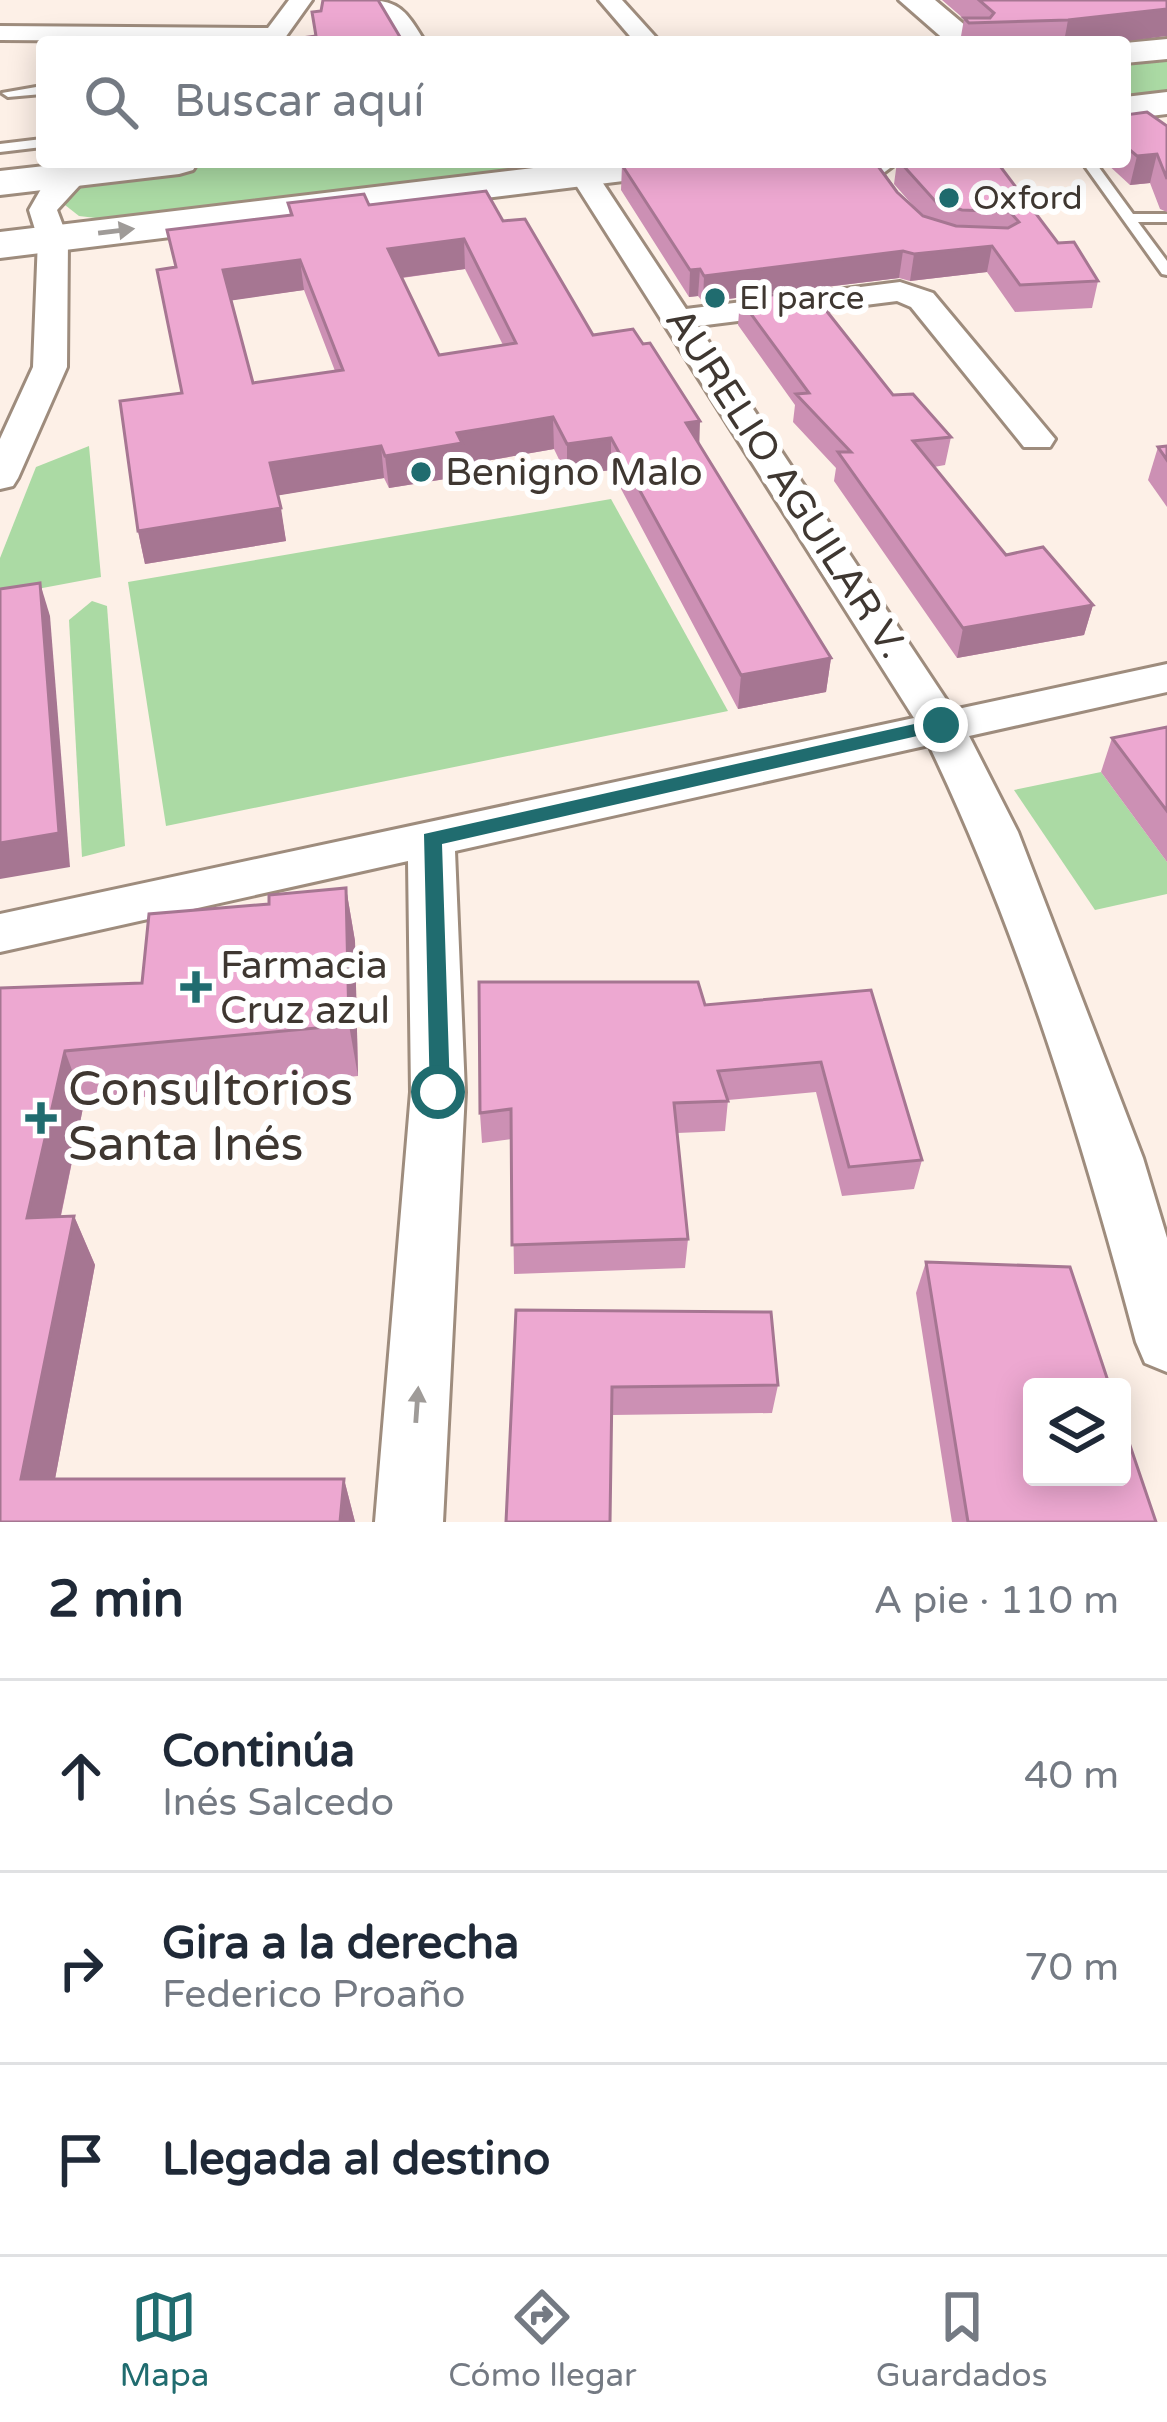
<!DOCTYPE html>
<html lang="es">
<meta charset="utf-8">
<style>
:root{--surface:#fff;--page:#f2f2f3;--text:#1f2937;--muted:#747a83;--line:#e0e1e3;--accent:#206c6f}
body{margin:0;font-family:"Varela Round",sans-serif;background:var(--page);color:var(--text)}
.controls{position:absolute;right:36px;bottom:36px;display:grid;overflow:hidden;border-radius:12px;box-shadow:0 6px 30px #0003}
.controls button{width:108px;height:108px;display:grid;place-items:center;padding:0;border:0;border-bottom:3px solid var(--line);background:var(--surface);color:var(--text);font:60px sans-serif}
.stop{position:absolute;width:36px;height:36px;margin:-27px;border:9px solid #206c6f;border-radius:50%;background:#fff}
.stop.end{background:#206c6f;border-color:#fff;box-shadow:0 3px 12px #0008}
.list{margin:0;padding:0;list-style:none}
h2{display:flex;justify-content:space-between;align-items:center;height:156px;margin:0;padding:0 48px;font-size:51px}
h2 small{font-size:39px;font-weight:400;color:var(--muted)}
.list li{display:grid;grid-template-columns:78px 1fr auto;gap:36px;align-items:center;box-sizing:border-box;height:192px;padding:0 48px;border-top:3px solid var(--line)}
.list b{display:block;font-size:45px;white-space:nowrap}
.list p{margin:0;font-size:39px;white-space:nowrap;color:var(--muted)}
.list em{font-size:39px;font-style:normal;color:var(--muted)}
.icon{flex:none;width:66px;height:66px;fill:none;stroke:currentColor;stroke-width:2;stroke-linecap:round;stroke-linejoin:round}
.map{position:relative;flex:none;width:1167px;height:1522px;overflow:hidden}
.search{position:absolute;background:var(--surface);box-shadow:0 6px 30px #0003;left:36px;right:36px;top:36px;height:132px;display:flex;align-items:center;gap:30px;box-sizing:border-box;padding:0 42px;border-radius:12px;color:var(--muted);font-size:45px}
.sheet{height:732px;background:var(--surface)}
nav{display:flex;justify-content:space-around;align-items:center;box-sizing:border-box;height:168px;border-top:3px solid var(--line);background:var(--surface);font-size:33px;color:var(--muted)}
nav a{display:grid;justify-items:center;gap:6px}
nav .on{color:var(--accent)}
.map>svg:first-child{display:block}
.green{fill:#abdaa4}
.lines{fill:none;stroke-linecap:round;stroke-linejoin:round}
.lane-casing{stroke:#9e8c7d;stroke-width:6}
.street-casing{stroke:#9e8c7d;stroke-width:6}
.secondary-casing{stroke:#9e8c7d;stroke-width:6}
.lane{fill:#fff;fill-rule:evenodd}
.street{fill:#fff;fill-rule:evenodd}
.secondary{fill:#fff;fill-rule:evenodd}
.wall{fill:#cc90b4;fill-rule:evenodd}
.shaded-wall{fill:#a67692}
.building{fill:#eda8d1;stroke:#a67692;stroke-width:3;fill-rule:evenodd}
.oneway{fill:#9f9b98}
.route{fill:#206c6f}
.poi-dot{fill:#206c6f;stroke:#fff;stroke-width:4.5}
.labels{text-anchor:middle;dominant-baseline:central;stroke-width:12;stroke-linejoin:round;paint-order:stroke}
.far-poi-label{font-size:33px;fill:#3f3731;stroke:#fff;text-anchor:start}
.poi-label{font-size:39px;fill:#3f3731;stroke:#fff;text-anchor:start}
.street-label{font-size:39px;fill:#3f3731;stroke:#fff}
.near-poi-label{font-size:48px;fill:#3f3731;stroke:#fff;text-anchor:start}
</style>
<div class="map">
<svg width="1167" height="1522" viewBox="0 0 1167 1522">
<rect width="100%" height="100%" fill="#fdf0e7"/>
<g class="green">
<path d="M 1167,57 L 1167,95 L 1125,100 L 1125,62 Z"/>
<path d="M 244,162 L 595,162 L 113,220 L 79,216 L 65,205 L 66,194 L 97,179 Z"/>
<path d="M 89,446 L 101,577 L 0,596 L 0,558 L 36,467 Z"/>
<path d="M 611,499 L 728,711 L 166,826 L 128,582 Z"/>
<path d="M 92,601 L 107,606 L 125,846 L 82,857 L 69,620 Z"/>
<path d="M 1101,772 L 1167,862 L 1167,894 L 1095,910 L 1014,790 Z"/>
</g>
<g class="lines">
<defs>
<g id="lane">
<path d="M 42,86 L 42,94 L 8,97 L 2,93 Z"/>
<path d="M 42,139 L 42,147 L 0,152 L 0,144 Z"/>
<path d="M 883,162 L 898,162 L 882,174 L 893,190 L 886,194 L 881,193 L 869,173 Z"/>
<path d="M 1082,162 L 1095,162 L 1133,214 L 1167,214 L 1167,222 L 1138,222 L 1167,261 L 1167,275 L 1162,274 Z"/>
</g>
<g id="street">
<path d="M 289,0 L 312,0 L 282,42 L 0,40 L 0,26 L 268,28 Z"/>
<path d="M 366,0 C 401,0 407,13 425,42 L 401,42 L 385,15 Z"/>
<path d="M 599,0 L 622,0 L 660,42 L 635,42 Z"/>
<path d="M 76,166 L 90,174 L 57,210 L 68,239 L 67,367 L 18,478 L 13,486 L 0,489 L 0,439 L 33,367 L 38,239 L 29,210 L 41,189 Z"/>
<path d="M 583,166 L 593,168 L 686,309 L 900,282 L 933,293 L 1055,439 L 1050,447 L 1024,447 L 911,307 L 897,301 L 698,326 L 953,710 L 1167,664 L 1167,692 L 969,736 L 1018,832 L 1143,1158 L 1167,1238 L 1167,1372 L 1145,1363 L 1136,1342 C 1082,1139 1020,935 929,745 L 455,851 L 465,1092 L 443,1522 L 375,1522 L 411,1092 L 408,861 L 0,952 L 0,914 L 914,718 L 569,174 Z"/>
</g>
<g id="secondary">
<path d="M 899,0 L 935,0 L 985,42 L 947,42 Z"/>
<path d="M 1167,39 L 1167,59 L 1125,63 L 1125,43 Z"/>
<path d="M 1167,92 L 1167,114 L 1125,119 L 1125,97 Z"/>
<path d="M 80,162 L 198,162 L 193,170 L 179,174 L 0,195 L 0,171 Z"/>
<path d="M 584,162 L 699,162 L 694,170 L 680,174 L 0,258 L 0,232 Z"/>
</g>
</defs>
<use href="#lane" class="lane-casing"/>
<use href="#street" class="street-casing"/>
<use href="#secondary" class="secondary-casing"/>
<use href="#lane" class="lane"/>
<use href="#street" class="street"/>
<use href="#secondary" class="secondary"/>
</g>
<g class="wall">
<path d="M 942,0 L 1167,0 L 1118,42 L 960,42 L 964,19 Z"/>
<path d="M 1125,115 L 1167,126 L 1167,212 L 1160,209 L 1150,183 L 1130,185 L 1105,162 L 1125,162 Z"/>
<path d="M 897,162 L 997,162 L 1058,243 L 1098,281 L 1092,308 L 1015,312 L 987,272 L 910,281 L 899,278 L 703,302 L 698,296 L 689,297 L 621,190 L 622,165 L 897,192 L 916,209 L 894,184 Z"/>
<path d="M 288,203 L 369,205 L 503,221 L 593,335 L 699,445 L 831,658 L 826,692 L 738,709 L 611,470 L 567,476 L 554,449 L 463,465 L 464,476 L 389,488 L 384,478 L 278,495 L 286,541 L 145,564 L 138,531 L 182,393 L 175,268 L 290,215 ZM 465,269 L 503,345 L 439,355 L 402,278 ZM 304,290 L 335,371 L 253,383 L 231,300 Z"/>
<path d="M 740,299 L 893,395 L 951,437 L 945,465 L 934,467 L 1006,555 L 1093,605 L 1084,635 L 957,658 L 834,481 L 836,468 L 793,422 L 795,405 L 738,325 Z"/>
<path d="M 1167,446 L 1167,507 L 1148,480 L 1158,447 Z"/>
<path d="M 1167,727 L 1167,862 L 1101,772 L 1112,738 Z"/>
<path d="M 346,888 L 355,941 L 358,1076 L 84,1103 L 61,1216 L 74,1216 L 95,1265 L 55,1479 L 344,1479 L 355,1522 L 0,1522 L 0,988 L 142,983 L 269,904 Z"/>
<path d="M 871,990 L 922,1160 L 914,1189 L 842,1196 L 816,1092 L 728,1100 L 725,1131 L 677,1133 L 688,1239 L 685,1268 L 514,1274 L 512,1139 L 482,1143 L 480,1113 L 705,1005 Z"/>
<path d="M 926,1262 L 1156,1522 L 952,1522 L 916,1293 Z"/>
<path d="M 516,1310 L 778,1385 L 772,1413 L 612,1415 Z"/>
</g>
<g class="shaded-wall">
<path d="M 1167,9 L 1167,36 L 1118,42 L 1064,42 L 1068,20 Z"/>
<path d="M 1157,154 L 1150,183 L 1130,185 L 1137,156 Z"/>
<path d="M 464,239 L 465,269 L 391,279 L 388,249 Z"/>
<path d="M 992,246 L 987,272 L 910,281 L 914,254 Z"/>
<path d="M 903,251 L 899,278 L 703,302 L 704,276 Z"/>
<path d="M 300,260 L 304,290 L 228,301 L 223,270 Z"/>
<path d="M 700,269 L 698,296 L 689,297 L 690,270 Z"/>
<path d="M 553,417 L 554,449 L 463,465 L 464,476 L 389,488 L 385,456 L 457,433 Z"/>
<path d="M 700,421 L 699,453 L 686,423 Z"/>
<path d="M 611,438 L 611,470 L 567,476 L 567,444 Z"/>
<path d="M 381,446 L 384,478 L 275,496 L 270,463 Z"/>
<path d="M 281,508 L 286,541 L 145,564 L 138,531 Z"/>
<path d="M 40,583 L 50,616 L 70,867 L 0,879 L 0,843 Z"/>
<path d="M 1093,605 L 1084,635 L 957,658 L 963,628 Z"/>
<path d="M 831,658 L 826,692 L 738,709 L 741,675 Z"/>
<path d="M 346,888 L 355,941 L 358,1076 L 349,1025 Z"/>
<path d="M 65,1051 L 84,1103 L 50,1267 L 27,1218 Z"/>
<path d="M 74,1216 L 95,1265 L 47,1522 L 21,1479 Z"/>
<path d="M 344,1479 L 355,1522 L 340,1522 Z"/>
</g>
<g class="building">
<path d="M 323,0 L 378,0 L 403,42 L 297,42 L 295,39 L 316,36 L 312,12 L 321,11 Z"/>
<path d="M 979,0 L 1167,0 L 1167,9 L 1068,20 L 969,23 L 964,18 L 990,18 L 994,13 Z"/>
<path d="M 1147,112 L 1167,126 L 1167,179 L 1157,154 L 1137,156 L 1125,146 L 1125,115 Z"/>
<path d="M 645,162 L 875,162 L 897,192 L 923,216 L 956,226 L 1008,228 L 1019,222 L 1010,212 L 962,210 L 936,202 L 900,162 L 997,162 L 1058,243 L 1074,242 L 1098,281 L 1020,285 L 992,246 L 914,254 L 903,251 L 704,276 L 700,269 L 690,270 L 622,165 Z"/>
<path d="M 486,191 L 503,221 L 525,219 L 593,335 L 633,329 L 643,344 L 650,343 L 700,421 L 686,423 L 831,658 L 741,675 L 611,438 L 567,444 L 553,417 L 457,433 L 462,443 L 385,456 L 381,446 L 270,463 L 281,508 L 138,531 L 120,401 L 182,393 L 157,270 L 176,267 L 167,230 L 292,215 L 288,203 L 364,194 L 369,205 ZM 464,239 L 516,343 L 439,355 L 388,249 ZM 300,260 L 343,370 L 253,383 L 223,270 Z"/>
<path d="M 810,290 L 893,395 L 913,394 L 951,437 L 913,441 L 1006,555 L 1043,547 L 1093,605 L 963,628 L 838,452 L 851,452 L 796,394 L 809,393 L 740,299 Z"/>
<path d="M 1167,446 L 1167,460 L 1158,447 Z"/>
<path d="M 40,583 L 59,833 L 0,843 L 0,589 Z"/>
<path d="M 1167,727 L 1167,811 L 1112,738 Z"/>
<path d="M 346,888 L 349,1025 L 65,1051 L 27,1218 L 74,1216 L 21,1479 L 344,1479 L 340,1522 L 0,1522 L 0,988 L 142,983 L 149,914 L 269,904 L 269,895 Z"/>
<path d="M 479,982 L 698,982 L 705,1005 L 871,990 L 922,1160 L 849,1167 L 821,1062 L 718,1071 L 728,1101 L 674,1103 L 688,1239 L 512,1245 L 511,1109 L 480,1113 Z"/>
<path d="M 926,1262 L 1070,1267 L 1110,1387 L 1032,1387 L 1032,1477 L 1122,1477 L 1122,1422 L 1156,1522 L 968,1522 Z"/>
<path d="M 516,1310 L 771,1312 L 778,1385 L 612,1387 L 610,1522 L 506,1522 Z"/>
</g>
<defs><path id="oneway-solid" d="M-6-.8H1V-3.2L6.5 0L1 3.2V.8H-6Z" transform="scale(3)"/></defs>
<g class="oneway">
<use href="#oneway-solid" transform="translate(116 231) rotate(-7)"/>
<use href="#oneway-solid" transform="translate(417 1405) rotate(-86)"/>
</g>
<path class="route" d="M 941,718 L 951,725 L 948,729 L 442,844 L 450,1092 L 438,1102 L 430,1099 L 424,834 Z"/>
<g class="poi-dot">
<circle cx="949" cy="198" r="12"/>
<circle cx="715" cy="298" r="12"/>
<circle cx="421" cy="472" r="12"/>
<path d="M190 969h12v12h12v12h-12v12h-12v-12h-12v-12h12z"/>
<path d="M35 1100h12v12h12v12h-12v12h-12v-12h-12v-12h12z"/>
</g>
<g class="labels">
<g class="far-poi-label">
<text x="973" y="198">Oxford</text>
<text x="739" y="298">El parce</text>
</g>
<g class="poi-label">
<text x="445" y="472">Benigno Malo</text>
<text x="220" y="965">Farmacia<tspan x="220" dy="45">Cruz azul</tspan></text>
</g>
<g class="street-label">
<text transform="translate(786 483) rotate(57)">AURELIO AGUILAR V.</text>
</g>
<g class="near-poi-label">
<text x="68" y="1090">Consultorios<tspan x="68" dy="55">Santa Inés</tspan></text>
</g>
</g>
</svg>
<div class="controls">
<button><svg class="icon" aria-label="layers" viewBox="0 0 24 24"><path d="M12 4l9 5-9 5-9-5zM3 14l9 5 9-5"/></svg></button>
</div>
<div class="stop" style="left:438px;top:1092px"></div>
<div class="stop end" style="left:941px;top:725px"></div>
<div class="search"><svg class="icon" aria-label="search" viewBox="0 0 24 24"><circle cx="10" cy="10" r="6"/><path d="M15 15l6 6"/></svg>Buscar aquí</div>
</div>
<section class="sheet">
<h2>2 min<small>A pie · 110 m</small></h2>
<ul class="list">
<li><svg class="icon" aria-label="ahead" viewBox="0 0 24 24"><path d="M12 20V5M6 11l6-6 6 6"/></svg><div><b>Continúa</b><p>Inés Salcedo</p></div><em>40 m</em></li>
<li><svg class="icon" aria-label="right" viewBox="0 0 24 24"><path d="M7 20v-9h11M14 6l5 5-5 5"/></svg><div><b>Gira a la derecha</b><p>Federico Proaño</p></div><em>70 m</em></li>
<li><svg class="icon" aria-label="arrive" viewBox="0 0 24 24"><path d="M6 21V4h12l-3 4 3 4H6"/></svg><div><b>Llegada al destino</b></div></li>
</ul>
</section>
<nav>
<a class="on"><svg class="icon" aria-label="map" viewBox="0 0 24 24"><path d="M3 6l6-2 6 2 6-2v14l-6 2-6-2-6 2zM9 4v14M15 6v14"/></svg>Mapa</a>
<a><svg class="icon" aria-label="directions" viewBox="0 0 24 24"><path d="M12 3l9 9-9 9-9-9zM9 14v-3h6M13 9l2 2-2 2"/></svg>Cómo llegar</a>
<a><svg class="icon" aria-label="saved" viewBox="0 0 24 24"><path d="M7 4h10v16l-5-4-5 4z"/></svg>Guardados</a>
</nav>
